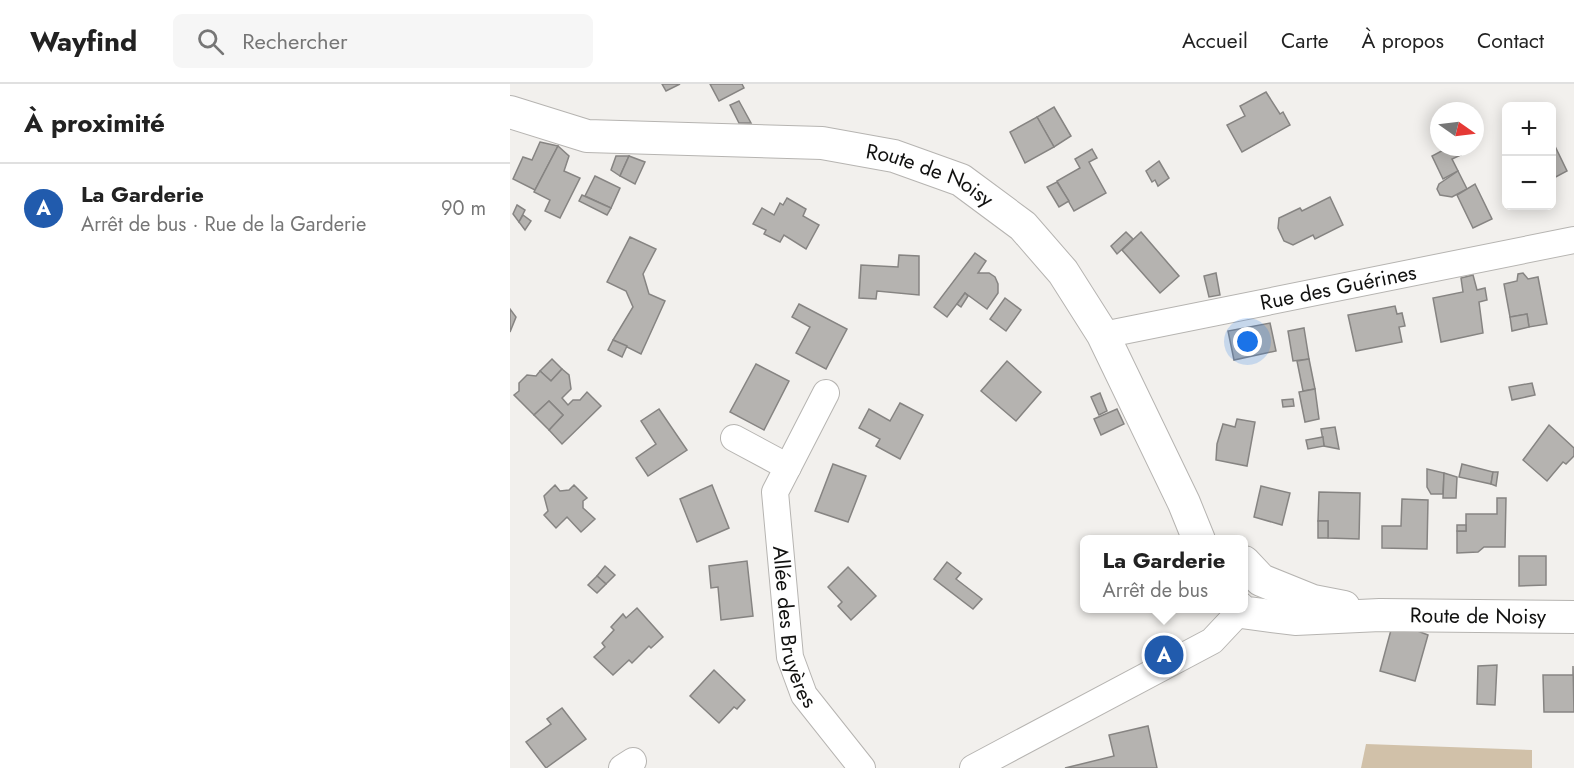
<!DOCTYPE html>
<html lang="fr">
<meta charset="utf-8">
<style>
:root{--surface:#fff;--page:#f6f6f6;--text:#222;--muted:#767676;--line:#e0e0e0;--accent:#215bad}
body{margin:0;font-family:Jost,sans-serif;background:var(--page);color:var(--text)}
.controls{position:absolute;right:18px;top:18px;display:grid;overflow:hidden;border-radius:9px;box-shadow:0 3px 15px #0003}
.controls button{width:54px;height:54px;display:grid;place-items:center;padding:0;border:0;border-bottom:2px solid var(--line);background:var(--surface);color:var(--text);font:30px sans-serif}
.compass{position:absolute;left:920px;top:18px;width:54px;height:54px;border-radius:50%;background:var(--surface);box-shadow:0 3px 15px #0003;rotate:104deg}
.you{position:absolute;left:738px;top:258px;width:21px;height:21px;margin:-15px;border:4px solid #fff;border-radius:50%;background:#1a73e8;box-shadow:0 0 0 9px #1a73e833}
.badge{display:grid;place-items:center;width:39px;height:39px;border-radius:50%;background:var(--accent);color:#fff;font-size:20px;font-weight:700}
.pin{position:absolute;translate:-50% -50%;border:3px solid #fff;box-shadow:0 2px 6px #0006}
.popup{position:absolute;left:570px;top:451px;width:168px;height:78px;box-sizing:border-box;display:grid;place-content:center;border-radius:9px;background:var(--surface);filter:drop-shadow(0 2px 4px #0005);font-size:20px;white-space:nowrap;color:var(--muted)}
.popup b{font-size:22px;color:var(--text)}
.popup::after{content:'';position:absolute;left:50%;top:100%;margin-left:-12px;border:12px solid transparent;border-top-color:var(--surface)}
.list{margin:0;padding:0;list-style:none}
h2{display:flex;justify-content:space-between;align-items:center;height:78px;margin:0;padding:0 24px;font-size:26px}
h2 small{font-size:20px;font-weight:400;color:var(--muted)}
.list li{display:grid;grid-template-columns:39px 1fr auto;gap:18px;align-items:center;box-sizing:border-box;height:90px;padding:0 24px;border-top:2px solid var(--line)}
.list b{display:block;font-size:22px;white-space:nowrap}
.list p{margin:0;font-size:20px;white-space:nowrap;color:var(--muted)}
.list em{font-size:20px;font-style:normal;color:var(--muted)}
.icon{flex:none;width:33px;height:33px;fill:none;stroke:currentColor;stroke-width:2;stroke-linecap:round;stroke-linejoin:round}
.map{position:relative;flex:none;width:1064px;height:684px;overflow:hidden}
header{display:flex;align-items:center;gap:36px;box-sizing:border-box;height:84px;padding:0 30px;background:var(--surface);border-bottom:2px solid var(--line)}
header strong{font-size:28px}
nav{display:flex;gap:33px;margin-inline-start:auto;font-size:21px}
.search{width:420px;height:54px;background:var(--page);display:flex;align-items:center;gap:15px;box-sizing:border-box;padding:0 21px;border-radius:9px;color:var(--muted);font-size:22px}
main{display:flex}
aside{flex:1;background:var(--surface)}
.map>svg:first-child{display:block}
.green{fill:#d1c1a9}
.building{fill:#b5b3b0;stroke:#868482;stroke-width:1.5}
.lines{fill:none;stroke-linecap:round;stroke-linejoin:round}
.minor-casing{stroke:#b6b4b1;stroke-width:28}
.tertiary-casing{stroke:#b6b4b1;stroke-width:34}
.minor{stroke:#fff;stroke-width:26}
.tertiary{stroke:#fff;stroke-width:32}
.labels{text-anchor:middle;dominant-baseline:central;stroke-width:5;stroke-linejoin:round;paint-order:stroke}
.street-label{font-size:21px;fill:#111110;stroke:#fffefc}
</style>
<header>
<strong>Wayfind</strong>
<div class="search"><svg class="icon" aria-label="search" viewBox="0 0 24 24"><circle cx="10" cy="10" r="6"/><path d="M15 15l6 6"/></svg>Rechercher</div>
<nav><a>Accueil</a><a>Carte</a><a>À propos</a><a>Contact</a></nav>
</header>
<main>
<aside>
<h2>À proximité<small></small></h2>
<ul class="list">
<li><span class="badge">A</span><div><b>La Garderie</b><p>Arrêt de bus · Rue de la Garderie</p></div><em>90 m</em></li>
</ul>
</aside>
<div class="map">
<svg width="1064" height="684" viewBox="0 0 1064 684">
<rect width="100%" height="100%" fill="#f2f0ed"/>
<path class="green" d="M 856,660 L 1022,666 L 1022,684 L 851,684 Z"/>
<g class="building">
<path d="M 152,0 L 170,0 L 156,7 Z"/>
<path d="M 200,0 L 232,0 L 234,4 L 209,17 Z"/>
<path d="M 756,8 L 770,30 L 773,28 L 780,41 L 732,68 L 717,41 L 735,32 L 730,22 Z"/>
<path d="M 229,17 L 241,39 L 229,39 L 220,21 Z"/>
<path d="M 544,23 L 561,52 L 544,63 L 527,33 Z"/>
<path d="M 527,33 L 544,63 L 515,79 L 500,48 Z"/>
<path d="M 1042,56 L 1057,87 L 1042,95 Z"/>
<path d="M 30,58 L 48,62 L 25,106 L 3,95 L 13,73 L 22,76 Z"/>
<path d="M 48,62 L 59,72 L 54,87 L 70,94 L 50,134 L 35,127 L 40,116 L 24,108 Z"/>
<path d="M 939,63 L 947,63 L 951,71 L 942,75 L 948,87 L 933,95 L 922,72 Z"/>
<path d="M 582,65 L 587,74 L 579,78 L 596,109 L 564,127 L 547,97 L 570,84 L 565,75 Z"/>
<path d="M 106,72 L 119,72 L 110,92 L 101,86 Z"/>
<path d="M 119,72 L 135,78 L 125,100 L 110,92 Z"/>
<path d="M 649,77 L 659,94 L 648,102 L 645,96 L 642,98 L 636,87 Z"/>
<path d="M 948,87 L 957,105 L 942,113 L 930,111 L 927,105 L 929,100 Z"/>
<path d="M 85,92 L 110,104 L 101,124 L 75,112 Z"/>
<path d="M 547,98 L 559,117 L 549,123 L 537,103 Z"/>
<path d="M 965,100 L 982,135 L 963,144 L 947,111 Z"/>
<path d="M 72,111 L 101,124 L 97,131 L 69,117 Z"/>
<path d="M 820,113 L 833,141 L 805,155 L 803,151 L 783,161 L 774,157 L 768,144 L 769,134 L 790,124 L 792,127 Z"/>
<path d="M 277,114 L 296,125 L 293,132 L 309,141 L 296,165 L 274,151 L 270,158 L 254,150 L 256,146 L 243,140 L 252,124 L 264,131 L 270,119 L 273,121 Z"/>
<path d="M 7,121 L 15,126 L 9,138 L 3,130 Z"/>
<path d="M 13,131 L 21,137 L 15,146 L 9,138 Z"/>
<path d="M 616,148 L 623,155 L 607,170 L 601,162 Z"/>
<path d="M 631,148 L 669,192 L 650,209 L 612,166 Z"/>
<path d="M 120,153 L 146,165 L 133,190 L 139,210 L 155,217 L 131,270 L 103,256 L 123,223 L 116,207 L 97,198 Z"/>
<path d="M 465,169 L 476,177 L 468,189 L 479,189 L 485,193 L 488,200 L 488,209 L 477,225 L 455,209 L 437,233 L 424,223 Z"/>
<path d="M 389,171 L 409,172 L 409,211 L 367,207 L 366,215 L 349,214 L 351,181 L 388,183 Z"/>
<path d="M 706,189 L 710,211 L 699,213 L 694,192 Z"/>
<path d="M 1013,189 L 1018,195 L 1028,193 L 1037,240 L 1019,243 L 1017,230 L 1000,233 L 994,200 L 1007,197 L 1008,190 Z"/>
<path d="M 963,191 L 967,206 L 975,204 L 977,216 L 969,218 L 973,249 L 931,258 L 923,214 L 953,208 L 951,194 Z"/>
<path d="M 455,209 L 458,212 L 451,223 L 447,220 Z"/>
<path d="M 495,214 L 511,226 L 496,247 L 480,235 Z"/>
<path d="M 289,220 L 337,245 L 316,285 L 286,269 L 300,243 L 282,233 Z"/>
<path d="M 885,222 L 887,230 L 892,229 L 895,242 L 889,243 L 892,258 L 846,267 L 838,231 Z"/>
<path d="M 0,225 L 6,233 L 0,248 Z"/>
<path d="M 1017,230 L 1019,243 L 1002,247 L 1000,233 Z"/>
<path d="M 760,239 L 766,267 L 724,276 L 718,247 Z"/>
<path d="M 794,244 L 799,275 L 783,277 L 778,247 Z"/>
<path d="M 103,256 L 117,262 L 112,273 L 98,266 Z"/>
<path d="M 42,275 L 52,285 L 41,297 L 30,287 Z"/>
<path d="M 799,275 L 805,305 L 793,307 L 787,277 Z"/>
<path d="M 497,277 L 531,308 L 506,337 L 471,307 Z"/>
<path d="M 246,280 L 279,297 L 254,346 L 220,328 Z"/>
<path d="M 52,285 L 59,291 L 61,305 L 52,314 L 58,321 L 63,316 L 70,316 L 77,308 L 91,322 L 52,360 L 39,346 L 53,331 L 39,317 L 24,331 L 4,311 L 9,307 L 9,299 L 17,291 L 26,292 L 30,287 L 41,297 Z"/>
<path d="M 1022,299 L 1025,311 L 1002,316 L 999,303 Z"/>
<path d="M 805,305 L 809,335 L 795,338 L 789,308 Z"/>
<path d="M 590,309 L 597,327 L 589,331 L 581,313 Z"/>
<path d="M 783,315 L 784,322 L 773,323 L 772,316 Z"/>
<path d="M 39,317 L 53,331 L 39,346 L 24,331 Z"/>
<path d="M 390,319 L 413,331 L 390,375 L 366,362 L 370,355 L 349,344 L 359,325 L 380,337 Z"/>
<path d="M 149,325 L 177,366 L 138,392 L 126,374 L 146,360 L 131,337 Z"/>
<path d="M 607,325 L 614,340 L 591,351 L 584,335 Z"/>
<path d="M 727,335 L 745,338 L 737,382 L 706,376 L 707,360 L 713,340 L 725,343 Z"/>
<path d="M 1039,341 L 1064,364 L 1064,372 L 1056,380 L 1053,378 L 1037,397 L 1013,376 Z"/>
<path d="M 825,343 L 829,365 L 814,362 L 811,345 Z"/>
<path d="M 813,353 L 814,362 L 798,365 L 796,356 Z"/>
<path d="M 323,380 L 356,392 L 338,438 L 305,427 Z"/>
<path d="M 952,380 L 983,388 L 981,400 L 949,393 Z"/>
<path d="M 917,385 L 934,389 L 933,410 L 921,410 L 917,403 Z"/>
<path d="M 983,388 L 988,388 L 986,402 L 981,400 Z"/>
<path d="M 934,389 L 947,393 L 946,414 L 933,414 Z"/>
<path d="M 45,401 L 50,407 L 59,406 L 64,401 L 77,414 L 73,417 L 73,424 L 85,435 L 71,448 L 57,433 L 46,444 L 34,431 L 38,427 L 34,412 Z"/>
<path d="M 202,401 L 219,444 L 187,458 L 170,415 Z"/>
<path d="M 751,402 L 780,409 L 772,441 L 744,433 Z"/>
<path d="M 809,408 L 850,409 L 849,455 L 818,454 L 818,437 L 808,437 Z"/>
<path d="M 987,414 L 996,414 L 995,463 L 974,463 L 968,468 L 947,469 L 947,447 L 956,447 L 956,430 L 987,430 Z"/>
<path d="M 892,415 L 918,416 L 917,465 L 872,464 L 872,442 L 891,442 Z"/>
<rect x="808" y="437" width="10" height="17"/>
<rect x="947" y="441" width="9" height="6"/>
<path d="M 1009,472 L 1036,472 L 1036,501 L 1009,502 Z"/>
<path d="M 237,477 L 243,532 L 211,536 L 208,503 L 201,504 L 199,482 Z"/>
<path d="M 437,478 L 451,489 L 446,495 L 472,515 L 463,525 L 424,495 Z"/>
<path d="M 95,482 L 105,491 L 96,500 L 87,492 Z"/>
<path d="M 338,483 L 366,512 L 341,536 L 328,522 L 332,518 L 318,503 Z"/>
<path d="M 87,492 L 96,500 L 87,509 L 78,501 Z"/>
<path d="M 127,524 L 153,553 L 141,564 L 139,562 L 122,579 L 119,576 L 103,591 L 84,573 L 95,563 L 92,559 L 104,546 L 101,543 L 113,530 L 116,534 Z"/>
<path d="M 881,546 L 905,546 L 918,551 L 905,597 L 870,587 Z"/>
<path d="M 987,581 L 985,621 L 967,620 L 968,582 Z"/>
<path d="M 1063,582 L 1064,628 L 1034,628 L 1033,591 L 1063,591 Z"/>
<path d="M 204,586 L 235,616 L 227,625 L 224,623 L 209,639 L 180,612 Z"/>
<path d="M 52,624 L 76,655 L 36,684 L 16,658 L 41,640 L 37,635 Z"/>
<path d="M 638,642 L 647,684 L 555,684 L 604,672 L 599,651 Z"/>
</g>
<g class="lines">
<defs>
<g id="minor">
<path id="s1" d="M 593,251 L 1064,156"/>
<path id="s2" d="M 316,309 L 265,408 L 280,573 L 294,611 L 352,684"/>
<path d="M 224,354 L 278,383"/>
<path d="M 112,684 L 123,677"/>
<path d="M 463,684 L 702,557 L 733,524"/>
</g>
<g id="tertiary">
<path id="s3" d="M 0,28 L 77,52 L 312,59 L 384,72 L 451,96 L 513,142 L 553,188 L 593,251 L 674,419 L 689,456"/>
<path d="M 734,478 L 751,496 L 803,517 L 834,523"/>
<path id="s4" d="M 729,524 L 731,528 L 785,535 L 870,531 L 1064,533"/>
</g>
</defs>
<use href="#minor" class="minor-casing"/>
<use href="#tertiary" class="tertiary-casing"/>
<use href="#minor" class="minor"/>
<use href="#tertiary" class="tertiary"/>
</g>
<g class="labels">
<g class="street-label">
<text stroke="none"><textPath href="#s3" startOffset="429">Route de Noisy</textPath></text>
<text stroke="none"><textPath href="#s1" startOffset="240">Rue des Guérines</textPath></text>
<text stroke="none"><textPath href="#s4" startOffset="242">Route de Noisy</textPath></text>
<text stroke="none"><textPath href="#s2" startOffset="248">Allée des Bruyères</textPath></text>
</g>
</g>
</svg>
<div class="controls">
<button>+</button>
<button>−</button>
</div>
<svg class="compass" viewBox="-18 -18 36 36"><path d="M0-13l5 13h-10z" fill="#e53935"/><path d="M0 13l5-13h-10z" fill="#767676"/></svg>
<div class="you"></div>
<div class="pin badge" style="left:654px;top:571px">A</div>
<div class="popup"><b>La Garderie</b>Arrêt de bus</div>
</div>
</main>
